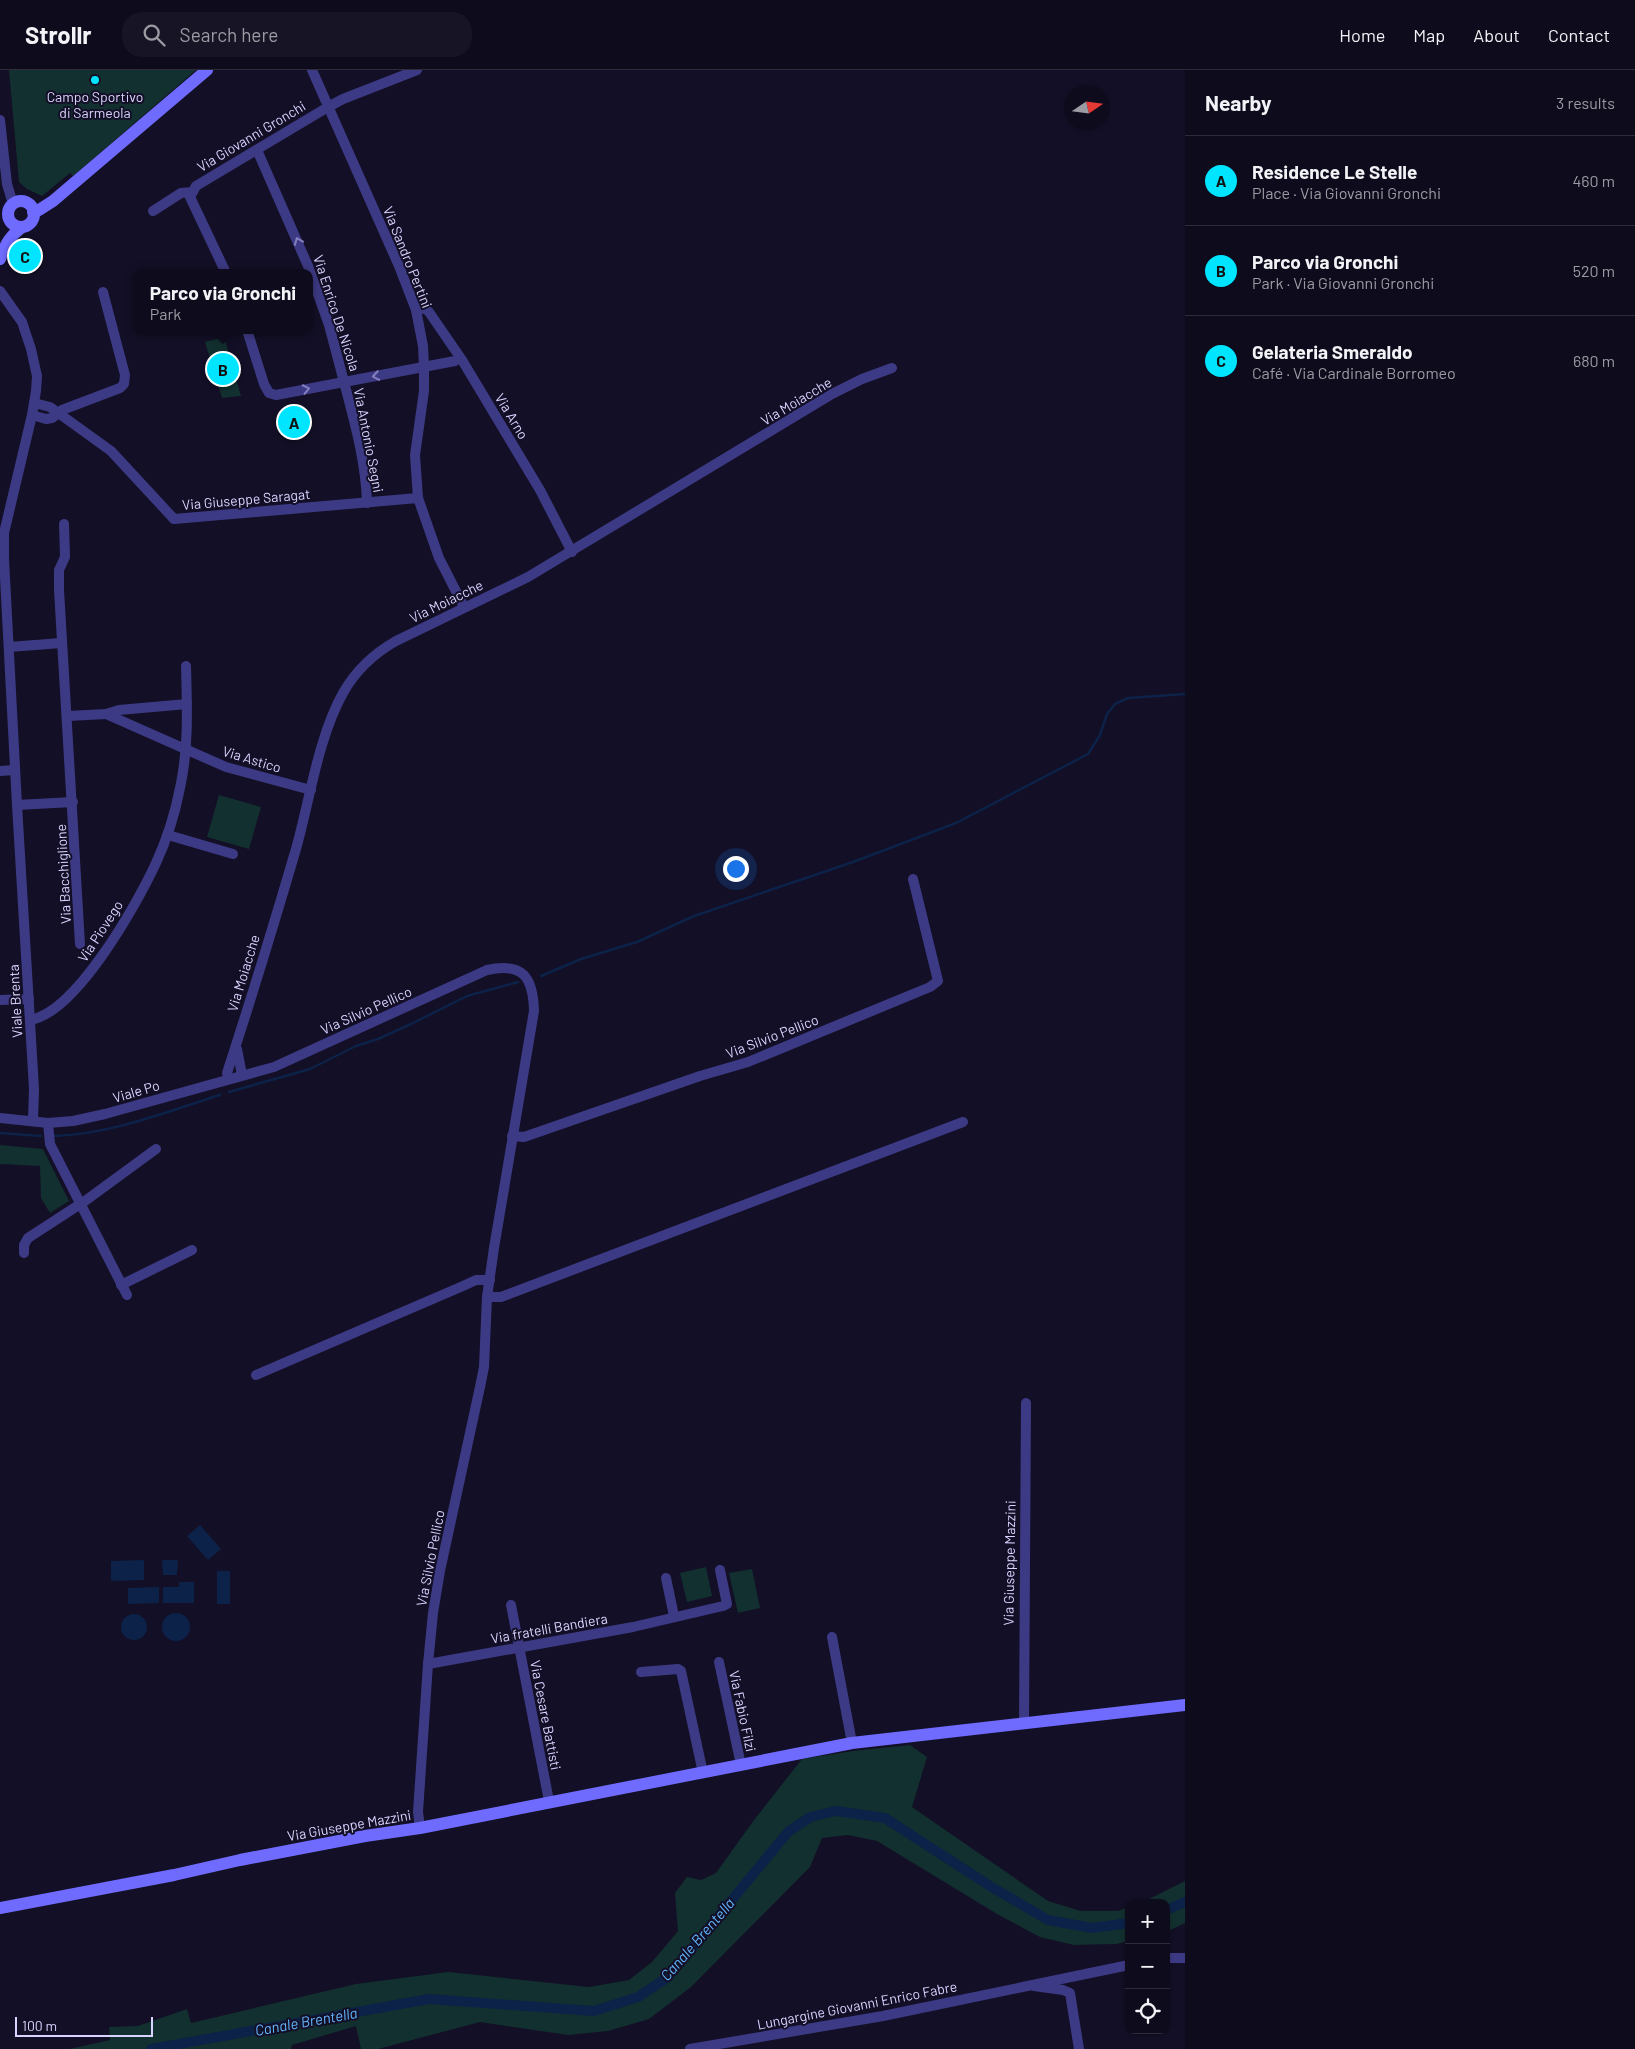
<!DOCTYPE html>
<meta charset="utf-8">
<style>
:root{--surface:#0e0b1c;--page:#171425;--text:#f1f3f6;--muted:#9b9ba3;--line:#2e2b3b;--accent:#00e5ff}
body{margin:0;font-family:Barlow,sans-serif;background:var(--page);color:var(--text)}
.controls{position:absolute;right:15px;bottom:15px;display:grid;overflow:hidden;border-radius:10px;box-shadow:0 1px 4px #0004}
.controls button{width:45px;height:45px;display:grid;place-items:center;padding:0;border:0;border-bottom:1px solid var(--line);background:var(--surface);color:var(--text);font:25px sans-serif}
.compass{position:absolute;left:1065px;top:15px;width:45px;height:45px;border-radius:50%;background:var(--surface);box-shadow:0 1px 4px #0004;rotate:77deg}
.scale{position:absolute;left:15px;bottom:12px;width:138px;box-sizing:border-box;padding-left:5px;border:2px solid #d9d4ff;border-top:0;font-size:14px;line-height:18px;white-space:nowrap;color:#d9d4ff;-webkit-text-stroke:4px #130f26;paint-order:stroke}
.you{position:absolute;left:735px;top:798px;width:18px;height:18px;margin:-12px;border:4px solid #fff;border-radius:50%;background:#1a73e8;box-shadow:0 0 0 8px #1a73e833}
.badge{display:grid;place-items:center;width:32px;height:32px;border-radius:50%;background:var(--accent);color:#111;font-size:16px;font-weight:700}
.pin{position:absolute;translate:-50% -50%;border:2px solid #fff;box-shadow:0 1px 5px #0006}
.popup{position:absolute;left:133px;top:199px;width:180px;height:65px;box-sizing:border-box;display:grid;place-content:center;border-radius:10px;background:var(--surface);filter:drop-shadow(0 1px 4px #0005);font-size:16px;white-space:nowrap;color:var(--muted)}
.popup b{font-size:19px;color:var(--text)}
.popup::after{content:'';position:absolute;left:50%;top:100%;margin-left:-10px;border:10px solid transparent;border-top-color:var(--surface)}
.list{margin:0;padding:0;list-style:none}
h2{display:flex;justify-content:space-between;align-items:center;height:65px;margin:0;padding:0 20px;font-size:21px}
h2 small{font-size:16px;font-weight:400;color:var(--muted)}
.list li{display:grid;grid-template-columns:32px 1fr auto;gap:15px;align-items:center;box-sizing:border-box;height:90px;padding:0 20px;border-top:1px solid var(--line)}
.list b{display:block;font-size:19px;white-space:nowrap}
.list p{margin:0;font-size:16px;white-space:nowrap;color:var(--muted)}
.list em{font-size:16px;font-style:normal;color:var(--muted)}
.icon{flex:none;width:28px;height:28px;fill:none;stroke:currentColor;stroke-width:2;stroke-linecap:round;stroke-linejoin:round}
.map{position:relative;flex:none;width:1185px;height:1979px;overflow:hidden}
header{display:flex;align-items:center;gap:30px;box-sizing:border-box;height:70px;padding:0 25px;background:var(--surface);border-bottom:1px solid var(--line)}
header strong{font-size:24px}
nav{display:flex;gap:28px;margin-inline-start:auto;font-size:18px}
.search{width:350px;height:45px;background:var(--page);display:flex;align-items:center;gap:12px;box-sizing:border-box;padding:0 18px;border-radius:20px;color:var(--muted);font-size:19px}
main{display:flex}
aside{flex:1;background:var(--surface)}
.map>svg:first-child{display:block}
.green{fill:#12302f}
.water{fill:#0c2248}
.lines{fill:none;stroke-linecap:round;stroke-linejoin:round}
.stream{stroke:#0c2248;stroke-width:2.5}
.canal{stroke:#0c2248;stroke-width:10}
.street{stroke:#3d3a85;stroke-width:10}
.secondary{stroke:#6f6bff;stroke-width:12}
.oneway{stroke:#837fbc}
.poi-dot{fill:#00e5ff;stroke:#130f26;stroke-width:2}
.labels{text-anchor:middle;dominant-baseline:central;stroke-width:4;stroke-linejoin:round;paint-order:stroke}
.poi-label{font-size:14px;fill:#d9d4ff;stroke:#130f26}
.street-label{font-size:14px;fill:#d9d4ff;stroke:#130f26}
.water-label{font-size:15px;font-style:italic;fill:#62b6ff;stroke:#130f26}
</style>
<header>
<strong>Strollr</strong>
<div class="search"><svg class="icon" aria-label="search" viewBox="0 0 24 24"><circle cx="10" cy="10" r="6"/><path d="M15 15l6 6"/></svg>Search here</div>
<nav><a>Home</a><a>Map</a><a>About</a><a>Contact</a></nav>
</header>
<main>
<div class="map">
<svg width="1185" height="1979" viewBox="0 0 1185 1979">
<rect width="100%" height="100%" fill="#130f26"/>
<g class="green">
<path d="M 9,0 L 196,0 L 73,106 L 70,103 L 42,126 L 27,119 L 19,112 Z"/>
<path d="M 224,267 L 241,326 L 222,328 L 205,272 Z"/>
<path d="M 219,725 L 261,737 L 249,779 L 207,767 Z"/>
<path d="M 0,1075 L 43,1079 L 69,1131 L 50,1143 L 41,1128 L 40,1096 L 0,1094 Z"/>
<path d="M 706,1497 L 712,1526 L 687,1532 L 680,1503 Z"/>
<path d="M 752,1499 L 760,1538 L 738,1543 L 729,1503 Z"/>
<path d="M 910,1675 L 927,1687 L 912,1737 L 1048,1831 L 1081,1841 L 1118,1841 L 1129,1837 L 1129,1871 L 1116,1874 L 1074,1875 L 1040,1867 L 997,1844 L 877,1771 L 848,1765 L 822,1768 L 810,1797 L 691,1917 L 649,1949 L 608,1961 L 568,1965 L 480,1952 L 378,1979 L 361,1979 L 356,1956 L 292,1975 L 291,1979 L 70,1979 L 110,1970 L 109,1957 L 138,1956 L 187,1939 L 191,1953 L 356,1914 L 448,1902 L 589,1917 L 629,1910 L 652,1892 L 678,1861 L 675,1823 L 687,1807 L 701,1810 L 716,1803 L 754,1750 L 802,1689 L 853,1681 Z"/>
<path d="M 1185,1811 L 1185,1853 L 1166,1862 L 1166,1833 L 1141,1833 Z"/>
</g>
<g class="water">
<path d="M 200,1455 L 221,1479 L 208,1490 L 187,1466 Z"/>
<path d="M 144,1490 L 144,1510 L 111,1511 L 111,1491 Z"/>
<path d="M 162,1490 L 178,1490 L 177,1505 L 163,1505 Z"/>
<rect x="217" y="1501" width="13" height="33"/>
<path d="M 179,1512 L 194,1512 L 194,1533 L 163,1533 L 163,1517 L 179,1517 Z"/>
<path d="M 159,1517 L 159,1533 L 128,1534 L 128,1518 Z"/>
<circle cx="176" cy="1557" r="14"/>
<circle cx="134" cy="1557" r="13"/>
</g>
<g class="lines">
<g class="stream">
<path d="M 541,906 L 581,889 L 637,872 L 694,846 L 853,792 L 956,753 L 1088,684 L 1100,665 L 1107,644 L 1115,634 L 1128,628 L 1185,624"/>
<path d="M 229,1022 L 310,999 L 356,976 L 378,969 L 411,954 L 467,926 L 518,912"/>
<path d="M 0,1063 L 41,1066"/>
<path d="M 54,1066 C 112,1064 166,1042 220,1025"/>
</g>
<g class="canal">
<path d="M 1166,1840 L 1185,1832"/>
<path d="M 151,1979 L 429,1929 L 594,1941 L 638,1927 L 668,1907 L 788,1762 L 810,1747 L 836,1741 L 885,1748 L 990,1816 L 1048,1850 L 1092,1858 L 1129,1853"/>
</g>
<g class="street">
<path d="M 312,0 L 399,196 L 416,240 L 423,276 L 424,297 L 424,321 L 415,385 L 418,428 L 439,488 L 464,537"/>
<path d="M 0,50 L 7,114 L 13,134"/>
<path d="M 257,80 L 308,196 L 329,255 L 344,312 L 455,291"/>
<path d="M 153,141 L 181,123 L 192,122"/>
<path d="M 226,203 L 190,127 L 196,116 L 328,37 L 343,29 L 417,0"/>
<path d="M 0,221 L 22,252 L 31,279 L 37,306 L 36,321 L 32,345 L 4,463 L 4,489 L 17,735 L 34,1019 L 33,1051"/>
<path d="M 416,240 L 425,238 L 429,242 L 462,290 L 540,420 L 572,482"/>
<path d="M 247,260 L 264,314 L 269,323 L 276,325 L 344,312 C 354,350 366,392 367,433"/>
<path d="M 34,333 L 50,337 L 111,381 L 174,449 L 418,428"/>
<path d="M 32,345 L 46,349 L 52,348 L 62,340 L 120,318 L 124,314 L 125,305 L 103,222"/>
<path d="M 64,454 L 65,487 L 59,500 L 59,520 L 80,874"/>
<path d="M 9,577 L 61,573"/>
<path d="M 106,644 L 226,697 L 311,720"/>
<path d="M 68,646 L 106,644 L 119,640 L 187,634"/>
<path d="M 0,701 L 15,700"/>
<path d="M 17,735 L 73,732"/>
<path d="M 168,765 L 233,784"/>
<path d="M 0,930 L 29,929"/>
<path d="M 30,950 C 76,943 137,834 156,793 C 167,769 175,744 180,718 C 189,677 187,637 186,596"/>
<path d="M 237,979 L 242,1005"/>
<path d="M 229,1009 L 227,1003 C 251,929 274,854 296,779 C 310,729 318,668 343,623 C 356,600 373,584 396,571 L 528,507 L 832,324 L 862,309 L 892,298"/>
<path d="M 0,1048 L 48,1053 L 73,1051 L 105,1044 L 274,997 L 487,900 C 523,892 533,907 534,941 L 494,1178 L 487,1227 L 484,1297 L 480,1317 L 440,1501 L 433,1543 L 428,1594 L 418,1742 L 420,1758"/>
<path d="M 48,1053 L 50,1074 L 127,1225"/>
<path d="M 512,1066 L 524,1067 L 700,1006 L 748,992 L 930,917 L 938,911 L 913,809"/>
<path d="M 24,1183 L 24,1175 L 28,1168 L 85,1131 L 156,1079"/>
<path d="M 121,1215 L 192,1180"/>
<path d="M 487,1227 L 501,1227 L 963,1052"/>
<path d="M 256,1305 L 463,1216 L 476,1210 L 490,1210"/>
<path d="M 666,1508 L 674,1546"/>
<path d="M 511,1535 L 549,1731"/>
<path d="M 832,1567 L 852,1673"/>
<path d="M 719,1592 L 741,1695"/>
<path d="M 428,1594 L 633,1557 L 723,1536 L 727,1534 L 720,1500"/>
<path d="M 641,1602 L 678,1599 L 681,1601 L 703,1703"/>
<path d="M 1024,1653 L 1026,1333"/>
<path d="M 1166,1888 L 1185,1888"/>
<path d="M 1034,1916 L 1063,1920 L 1070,1923 L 1079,1979"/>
<path d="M 690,1979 L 883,1946 L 1129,1895"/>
</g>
<g class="secondary">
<circle cx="21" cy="144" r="13"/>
<path d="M 33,142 L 39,140 L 53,131 L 207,0"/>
<path d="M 0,189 C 5,175 10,166 22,157"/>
<path d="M 0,1838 L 174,1805 L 240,1790 L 365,1766 L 420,1758 L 852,1673 L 1185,1635"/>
</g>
</g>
<defs><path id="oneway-chevron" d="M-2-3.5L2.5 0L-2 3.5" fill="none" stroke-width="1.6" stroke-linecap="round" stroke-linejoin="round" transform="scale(1.25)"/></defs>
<g class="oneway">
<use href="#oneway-chevron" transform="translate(298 171) rotate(-112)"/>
<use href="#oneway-chevron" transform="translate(376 306) rotate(170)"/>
<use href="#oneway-chevron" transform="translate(306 319) rotate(-12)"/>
</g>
<circle class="poi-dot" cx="95" cy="10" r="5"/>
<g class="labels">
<g class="poi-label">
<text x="95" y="26">Campo Sportivo<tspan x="95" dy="16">di Sarmeola</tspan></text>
</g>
<g class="street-label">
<text transform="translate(251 66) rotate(-31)">Via Giovanni Gronchi</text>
<text transform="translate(408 187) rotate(68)">Via Sandro Pertini</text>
<text transform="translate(337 243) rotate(72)">Via Enrico De Nicola</text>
<text transform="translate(796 331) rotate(-31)">Via Moiacche</text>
<text transform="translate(512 346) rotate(59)">Via Arno</text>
<text transform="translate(369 370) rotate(79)">Via Antonio Segni</text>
<text transform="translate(246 429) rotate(-5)">Via Giuseppe Saragat</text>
<text transform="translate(446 531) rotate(-26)">Via Moiacche</text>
<text transform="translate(252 689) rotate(17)">Via Astico</text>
<text transform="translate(63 804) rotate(-93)">Via Bacchiglione</text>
<text transform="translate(100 861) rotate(-57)">Via Piovego</text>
<text transform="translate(243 903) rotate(-73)">Via Moiacche</text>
<text transform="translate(15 931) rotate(-93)">Viale Brenta</text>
<text transform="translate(366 940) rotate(-24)">Via Silvio Pellico</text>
<text transform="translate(772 966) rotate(-21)">Via Silvio Pellico</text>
<text transform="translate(136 1021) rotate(-16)">Viale Po</text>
<text transform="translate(430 1488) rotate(-79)">Via Silvio Pellico</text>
<text transform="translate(1009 1493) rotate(-89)">Via Giuseppe Mazzini</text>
<text transform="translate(549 1558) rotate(-10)">Via fratelli Bandiera</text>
<text transform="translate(743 1641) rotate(78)">Via Fabio Filzi</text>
<text transform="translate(546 1645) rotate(79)">Via Cesare Battisti</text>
<text transform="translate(349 1755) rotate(-10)">Via Giuseppe Mazzini</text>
<text transform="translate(857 1935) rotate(-11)">Lungargine Giovanni Enrico Fabre</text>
</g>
<g class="water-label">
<text transform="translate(697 1869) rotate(-49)">Canale Brentella</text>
<text transform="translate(306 1951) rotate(-10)">Canale Brentella</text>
</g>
</g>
</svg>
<div class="controls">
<button>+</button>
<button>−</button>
<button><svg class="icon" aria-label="locate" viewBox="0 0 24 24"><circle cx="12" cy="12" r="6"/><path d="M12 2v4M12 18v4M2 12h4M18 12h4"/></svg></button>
</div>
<svg class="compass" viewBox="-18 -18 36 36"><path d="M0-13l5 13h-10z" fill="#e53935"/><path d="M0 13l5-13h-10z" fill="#9b9ba3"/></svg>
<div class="scale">100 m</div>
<div class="you"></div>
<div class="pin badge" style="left:294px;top:352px">A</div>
<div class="pin badge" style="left:223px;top:299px">B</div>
<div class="popup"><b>Parco via Gronchi</b>Park</div>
<div class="pin badge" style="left:25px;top:186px">C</div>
</div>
<aside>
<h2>Nearby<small>3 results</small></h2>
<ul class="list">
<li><span class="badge">A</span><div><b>Residence Le Stelle</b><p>Place · Via Giovanni Gronchi</p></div><em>460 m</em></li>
<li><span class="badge">B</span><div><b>Parco via Gronchi</b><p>Park · Via Giovanni Gronchi</p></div><em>520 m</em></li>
<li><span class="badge">C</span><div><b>Gelateria Smeraldo</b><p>Café · Via Cardinale Borromeo</p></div><em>680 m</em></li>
</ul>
</aside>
</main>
